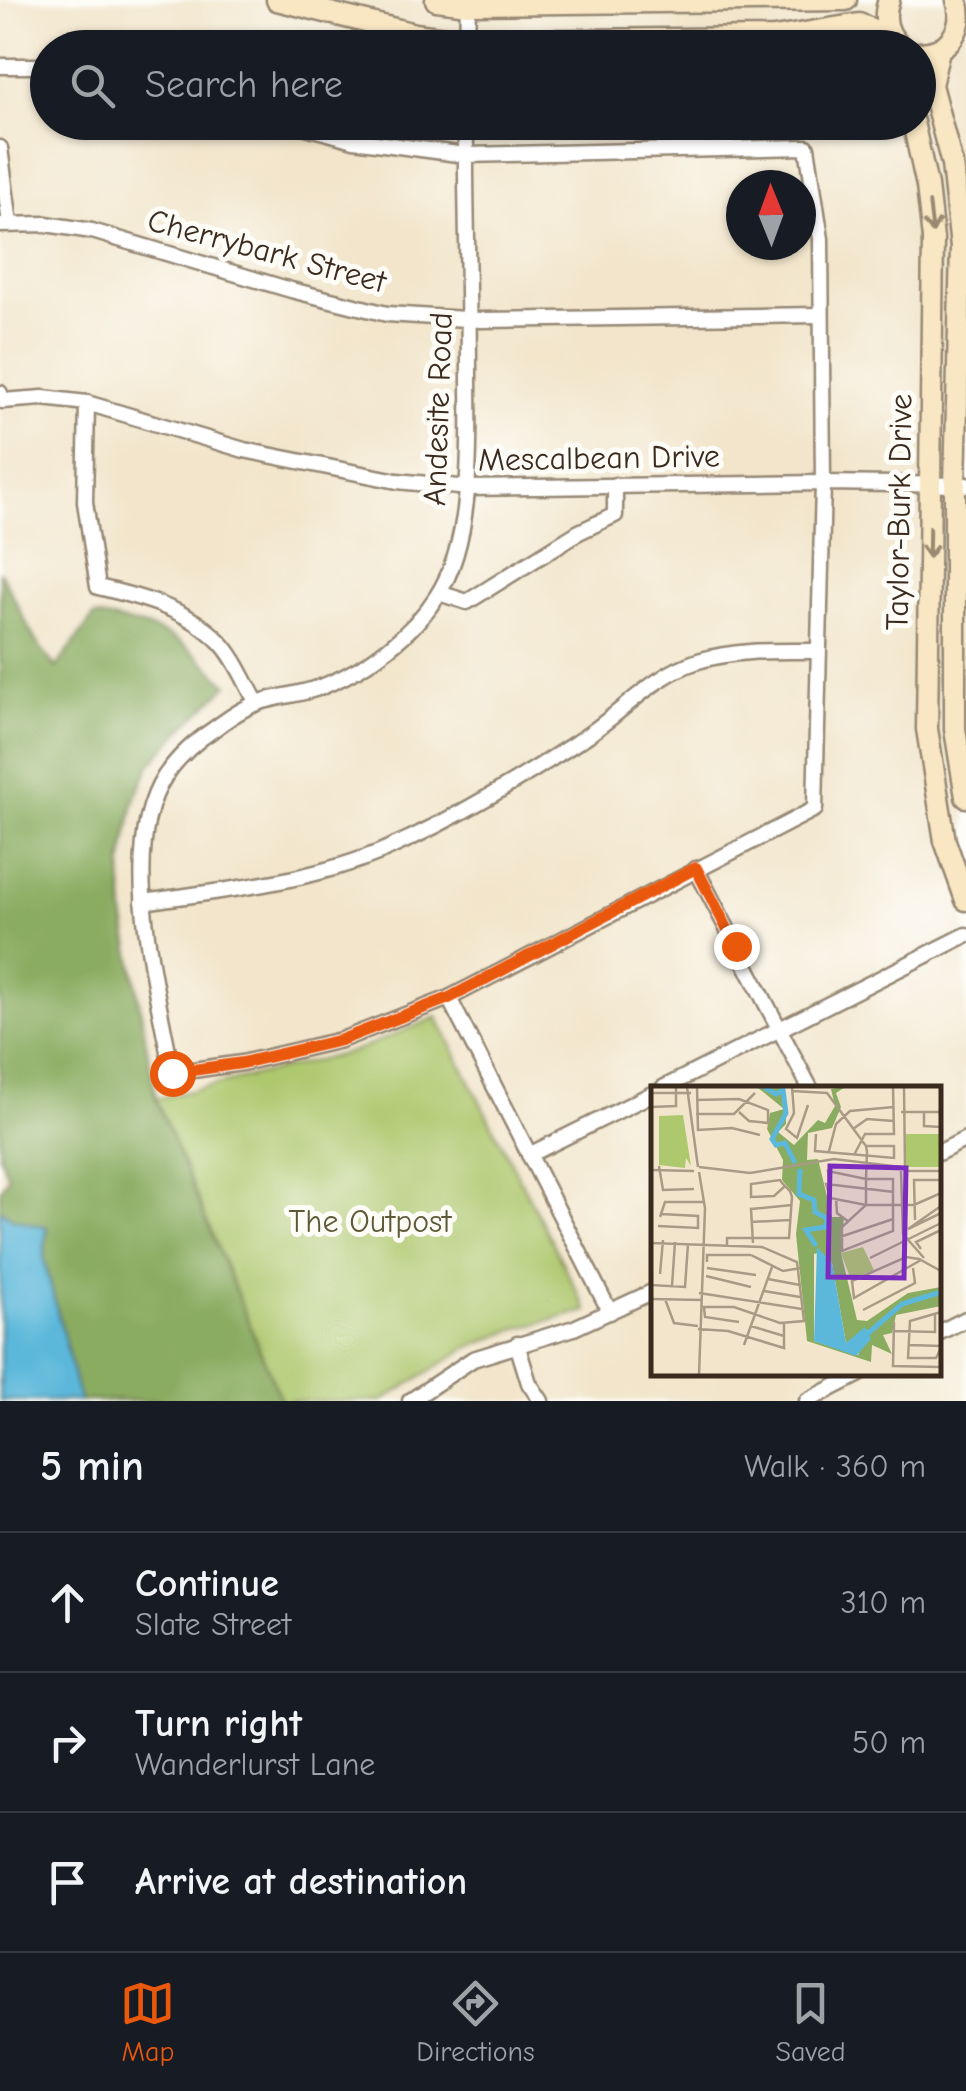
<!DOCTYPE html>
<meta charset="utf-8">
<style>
:root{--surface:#171b24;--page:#242831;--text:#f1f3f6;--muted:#9ea1a6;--line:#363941;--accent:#ea580c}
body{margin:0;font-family:"Comic Neue",sans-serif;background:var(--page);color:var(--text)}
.compass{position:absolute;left:726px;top:170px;width:90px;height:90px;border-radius:50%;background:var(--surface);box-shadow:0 2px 8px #0004;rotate:359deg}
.stop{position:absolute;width:30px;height:30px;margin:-22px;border:8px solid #ea580c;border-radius:50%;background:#fff}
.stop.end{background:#ea580c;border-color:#fff;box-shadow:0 2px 10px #0008}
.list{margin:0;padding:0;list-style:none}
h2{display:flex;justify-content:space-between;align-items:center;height:130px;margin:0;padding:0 40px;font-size:42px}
h2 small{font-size:32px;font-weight:400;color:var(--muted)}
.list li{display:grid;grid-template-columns:65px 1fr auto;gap:30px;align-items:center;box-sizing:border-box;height:140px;padding:0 40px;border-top:2px solid var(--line)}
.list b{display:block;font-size:38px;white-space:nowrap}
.list p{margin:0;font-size:32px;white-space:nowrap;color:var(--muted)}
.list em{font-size:32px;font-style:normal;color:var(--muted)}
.icon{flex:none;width:55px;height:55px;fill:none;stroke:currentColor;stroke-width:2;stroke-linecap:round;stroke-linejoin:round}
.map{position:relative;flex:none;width:966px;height:1401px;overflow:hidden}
.search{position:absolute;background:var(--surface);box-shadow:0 2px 8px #0004;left:30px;right:30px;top:30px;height:110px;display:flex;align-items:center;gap:25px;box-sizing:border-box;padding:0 35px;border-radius:55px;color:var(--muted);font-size:38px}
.sheet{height:550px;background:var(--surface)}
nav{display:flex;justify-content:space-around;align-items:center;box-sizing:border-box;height:140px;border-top:2px solid var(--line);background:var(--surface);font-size:28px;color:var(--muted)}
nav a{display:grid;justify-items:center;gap:5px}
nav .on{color:var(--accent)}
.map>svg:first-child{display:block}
.green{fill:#aec86e;stroke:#747946;stroke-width:2.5}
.forest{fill:#8aac61;stroke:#626b40;stroke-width:2.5}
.water{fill:#5cb8da;stroke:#4c717c;stroke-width:2.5}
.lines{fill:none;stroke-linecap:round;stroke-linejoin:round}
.street-casing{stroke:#968874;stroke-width:19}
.secondary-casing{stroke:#968874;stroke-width:25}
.street{stroke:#fff;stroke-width:14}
.secondary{stroke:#f9e7c3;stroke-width:20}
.oneway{stroke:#9a8870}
.route{stroke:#ea580c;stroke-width:12}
.labels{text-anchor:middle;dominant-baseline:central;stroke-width:10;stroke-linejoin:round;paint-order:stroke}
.street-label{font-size:32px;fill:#3b2a1e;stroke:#fdfcf7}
.park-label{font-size:32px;fill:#5e5936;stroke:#fdfcf7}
.inset-river{fill:none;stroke:#5cb8da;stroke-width:5}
.inset-road{fill:none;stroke:#a99a86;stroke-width:2.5}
.view{fill:#7b2cbf;fill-opacity:0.15;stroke:#7b2cbf;stroke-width:5}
.inset-edge{fill:none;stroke:#3b2a1e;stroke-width:5}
</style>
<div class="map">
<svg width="966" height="1401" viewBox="0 0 966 1401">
<rect width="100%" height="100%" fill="#fdfcf7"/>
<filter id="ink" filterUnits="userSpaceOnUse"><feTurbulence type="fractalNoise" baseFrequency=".01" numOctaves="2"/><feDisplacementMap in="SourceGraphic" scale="20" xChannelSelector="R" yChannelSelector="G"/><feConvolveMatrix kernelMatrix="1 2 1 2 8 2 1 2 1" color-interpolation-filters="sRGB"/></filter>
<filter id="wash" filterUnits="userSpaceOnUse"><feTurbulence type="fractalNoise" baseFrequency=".0048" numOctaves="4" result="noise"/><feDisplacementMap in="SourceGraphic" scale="40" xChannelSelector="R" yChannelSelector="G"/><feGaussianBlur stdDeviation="2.25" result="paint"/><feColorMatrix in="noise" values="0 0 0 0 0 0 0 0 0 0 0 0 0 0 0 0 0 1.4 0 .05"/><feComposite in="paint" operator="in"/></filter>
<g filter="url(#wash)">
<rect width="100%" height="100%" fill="#f2e5cb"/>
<path class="green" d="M 437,1017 L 587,1311 L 515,1329 L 465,1349 L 382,1401 L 281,1401 L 156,1099 L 352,1052 Z"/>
<path class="forest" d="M 0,571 L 35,640 L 56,668 L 94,616 C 166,629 176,633 228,685 L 182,729 L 150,765 L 134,802 L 122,865 L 124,914 L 156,1099 L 281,1401 L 80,1401 L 44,1259 L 47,1228 L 14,1219 L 0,1210 L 0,1190 L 8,1177 L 0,1156 Z"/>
<path class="water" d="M 0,1210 L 14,1219 L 47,1228 L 44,1259 L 80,1401 L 0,1401 Z"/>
</g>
<g filter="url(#ink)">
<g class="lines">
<defs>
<g id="street">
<path d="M 467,48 L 468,0"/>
<path d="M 0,66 L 48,66"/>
<path d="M 288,122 L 354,140 L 465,155 L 807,147 L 821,239 L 823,483 L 815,809 L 449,998 L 341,1040 L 242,1063 L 172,1073 C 158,991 117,850 165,776 C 178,757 196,741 214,729 C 229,718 243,708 260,702 C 282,695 306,694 326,685 C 368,668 413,634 437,596 C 475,538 469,439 469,373 C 469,290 465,206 466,122"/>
<path d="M 0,148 L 10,224"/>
<path d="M 0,225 L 46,224 L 92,231 L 291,290 L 387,314 L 481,320 L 821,315"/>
<path d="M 0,393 L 2,401 L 43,398 L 87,403 L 244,450 L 397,481 L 469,488 L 823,483 L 966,485"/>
<path d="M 87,403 L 85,502 L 98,587 C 141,597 188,609 220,642 C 235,657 246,684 257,703"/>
<path d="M 439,593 L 467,602 L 579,532 L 615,515 L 615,485"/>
<path d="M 696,869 L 810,1088"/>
<path d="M 143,902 C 225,890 311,882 387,849 C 457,818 522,778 585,737 C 624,711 652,676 698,661 C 737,649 778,651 818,651"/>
<path d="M 449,998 L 610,1312"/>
<path d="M 663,1088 L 966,935"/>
<path d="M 938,1153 L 966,1139"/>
<path d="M 529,1155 L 654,1093"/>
<path d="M 938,1333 L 966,1319"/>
<path d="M 517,1344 L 529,1383 L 541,1401"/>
<path d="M 410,1401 L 473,1359 L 574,1328 L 654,1291"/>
<path d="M 807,1401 L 860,1374"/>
</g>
<g id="secondary">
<path d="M 277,0 L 415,34 L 467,41 L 774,38 L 859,24 L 891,37"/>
<path d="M 436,0 L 468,4 L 846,0"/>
<path d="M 889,0 C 882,18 887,35 902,48"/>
<path d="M 939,50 L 931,85 L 952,164 L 961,248 L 955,485 L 955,729 L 966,797"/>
<path d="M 918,53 C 949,53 966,29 957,0"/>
<path d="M 913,122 L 927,186 L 933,239 L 927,729 L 945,841 L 966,900"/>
</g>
</defs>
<use href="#street" class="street-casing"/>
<use href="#secondary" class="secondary-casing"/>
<use href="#street" class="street"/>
<use href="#secondary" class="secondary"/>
</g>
<defs><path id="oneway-shaft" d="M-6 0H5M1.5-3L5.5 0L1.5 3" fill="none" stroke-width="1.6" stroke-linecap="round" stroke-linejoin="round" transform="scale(2.5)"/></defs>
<g class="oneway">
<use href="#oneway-shaft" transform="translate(931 218) rotate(83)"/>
<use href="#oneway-shaft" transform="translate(929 543) rotate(91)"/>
</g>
</g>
<g class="lines" filter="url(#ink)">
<path class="route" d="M 172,1073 L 242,1063 L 341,1040 L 449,998 L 696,868 L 736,946"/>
</g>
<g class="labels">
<g class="street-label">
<text transform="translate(267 251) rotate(15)">Cherrybark Street</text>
<text transform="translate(438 409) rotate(-88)">Andesite Road</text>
<text transform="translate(599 458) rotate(-1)">Mescalbean Drive</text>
<text transform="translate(899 512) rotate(-89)">Taylor-Burk Drive</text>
</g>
<g class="park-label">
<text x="370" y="1221">The Outpost</text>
</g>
</g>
<g transform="translate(651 1086)">
<rect width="290" height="290" fill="#f2e5cb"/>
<path d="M 32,29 L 40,80 L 35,72 L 34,82 L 8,79 L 8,30 ZM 255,48 L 290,48 L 290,81 L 255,81 ZM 212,161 L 223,184 L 200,194 L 190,167 Z" fill="#aec86e"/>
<path d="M 106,1 L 134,1 L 135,38 L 127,46 L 143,59 L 167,34 L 174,37 L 184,20 L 180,3 L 194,1 L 185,7 L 190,21 L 181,42 L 157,47 L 156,74 L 167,73 L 181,131 L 193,131 L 190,167 L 206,234 L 216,235 L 257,207 L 290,201 L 290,220 L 245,229 L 241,247 L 232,249 L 241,268 L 221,259 L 220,276 L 156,255 L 145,148 L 149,115 L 131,94 L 132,74 L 116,43 L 119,27 L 133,23 ZM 170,166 L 181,177 L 195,257 L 217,244 L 207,269 L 163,255 L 163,168 Z" fill="#8aac61" fill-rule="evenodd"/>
<path d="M 166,161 L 181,177 L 195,257 L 214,241 L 220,253 L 205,270 L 163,255 Z" fill="#5cb8da"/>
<path class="inset-river" d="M 113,1 L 125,8 L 132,4 L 135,27 L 121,53 L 125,59 L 134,57 L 144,77M 149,83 L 148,108 L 163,114 L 164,126 L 177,133 L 174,141 L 155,144 L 165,160M 214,250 L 251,218 L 290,206"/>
<path class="inset-road" d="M 36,1 L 47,81M 46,1 L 47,44 L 81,42 L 109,49M 141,1 L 143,27 L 135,43 L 146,52 L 157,19M 253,1 L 254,81M 141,5 L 176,7 L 215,60 L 216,66 L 215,93 L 215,119 L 191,141 L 191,165 L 242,145 L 242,93 L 215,93 L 177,85 L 179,98M 0,7 L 40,7M 46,14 L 88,13 L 117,24 L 117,37 L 98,35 L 88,26M 0,21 L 25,20 L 25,1M 250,26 L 290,26M 273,26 L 273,40 L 290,41M 45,28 L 83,28 L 104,7M 202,43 L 216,33 L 243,35M 165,48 L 164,65 L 243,72 L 243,60 L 215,60M 178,65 L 185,38 L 199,25 L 243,21M 203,69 L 214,48 L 243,48 L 242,1M 0,71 L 0,21M 8,80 L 12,104 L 43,103M 48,81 L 99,87 L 183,73 L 250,81M 0,84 L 43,85M 250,85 L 252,148 L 273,172M 253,85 L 290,85M 48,86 L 54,122 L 48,289M 243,106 L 175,98 L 179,112 L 215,119 L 263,119 L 290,107M 185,112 L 186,127 L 198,136M 288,128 L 257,143 L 290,120M 9,131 L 14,116 L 53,116M 264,134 L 263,94 L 290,94M 100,136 L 139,134M 7,140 L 47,142 L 47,130 L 10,128M 189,151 L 242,133M 0,157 L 111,161 L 146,176 L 153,235 L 129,237 L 83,221 L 53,221 L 54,231 L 88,236M 102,157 L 100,123 L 141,119M 76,161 L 76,152 L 138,152 L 141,111 L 139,105 L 131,97 L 129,94 L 100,98 L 100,111 L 123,110 L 134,100M 270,163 L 265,156 L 290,144M 100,169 L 132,185 L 150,182M 219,172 L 290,137M 270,174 L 203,212 L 201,195 L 255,171 L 268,173 L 290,185M 56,176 L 56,169 L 100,169M 56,182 L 105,189M 9,188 L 12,154M 55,190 L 100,201M 117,193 L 149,199M 0,199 L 34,201 L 37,158M 21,200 L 24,156M 113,205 L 149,211M 48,207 L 151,223M 0,213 L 51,214M 14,213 L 23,237 L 47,240M 212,224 L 264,197 L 262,182M 290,226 L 259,235 L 257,272 L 285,272 L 290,262M 243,236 L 242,280 L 290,281M 100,240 L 133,250M 47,243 L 77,245 L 133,262 L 133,238M 243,245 L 284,246 L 284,227M 93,259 L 121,181M 258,259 L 290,260"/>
<path class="view" d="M 179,80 L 255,82 L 253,192 L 177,191 Z"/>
<rect width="290" height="290" class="inset-edge"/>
</g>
</svg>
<svg class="compass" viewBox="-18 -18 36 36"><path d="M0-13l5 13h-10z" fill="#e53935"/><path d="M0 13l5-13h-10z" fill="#9ea1a6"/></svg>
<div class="stop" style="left:172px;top:1073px"></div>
<div class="stop end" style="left:736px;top:946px"></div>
<div class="search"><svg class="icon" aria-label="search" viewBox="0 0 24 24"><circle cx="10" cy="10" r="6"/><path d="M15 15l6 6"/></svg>Search here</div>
</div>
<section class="sheet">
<h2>5 min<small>Walk · 360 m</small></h2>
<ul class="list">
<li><svg class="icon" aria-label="ahead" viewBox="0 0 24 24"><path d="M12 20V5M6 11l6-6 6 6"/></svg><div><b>Continue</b><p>Slate Street</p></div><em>310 m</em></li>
<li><svg class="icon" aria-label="right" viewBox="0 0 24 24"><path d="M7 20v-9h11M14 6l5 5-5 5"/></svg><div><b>Turn right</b><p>Wanderlurst Lane</p></div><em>50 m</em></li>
<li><svg class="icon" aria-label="arrive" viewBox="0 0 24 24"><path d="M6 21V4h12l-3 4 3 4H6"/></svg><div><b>Arrive at destination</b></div></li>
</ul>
</section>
<nav>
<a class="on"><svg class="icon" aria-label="map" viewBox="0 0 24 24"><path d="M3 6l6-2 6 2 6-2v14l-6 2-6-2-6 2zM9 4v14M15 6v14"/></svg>Map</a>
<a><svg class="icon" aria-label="directions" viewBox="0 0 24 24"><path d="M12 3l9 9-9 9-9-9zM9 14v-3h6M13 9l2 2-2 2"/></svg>Directions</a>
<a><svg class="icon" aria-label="saved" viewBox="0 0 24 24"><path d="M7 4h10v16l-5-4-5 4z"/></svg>Saved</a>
</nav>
